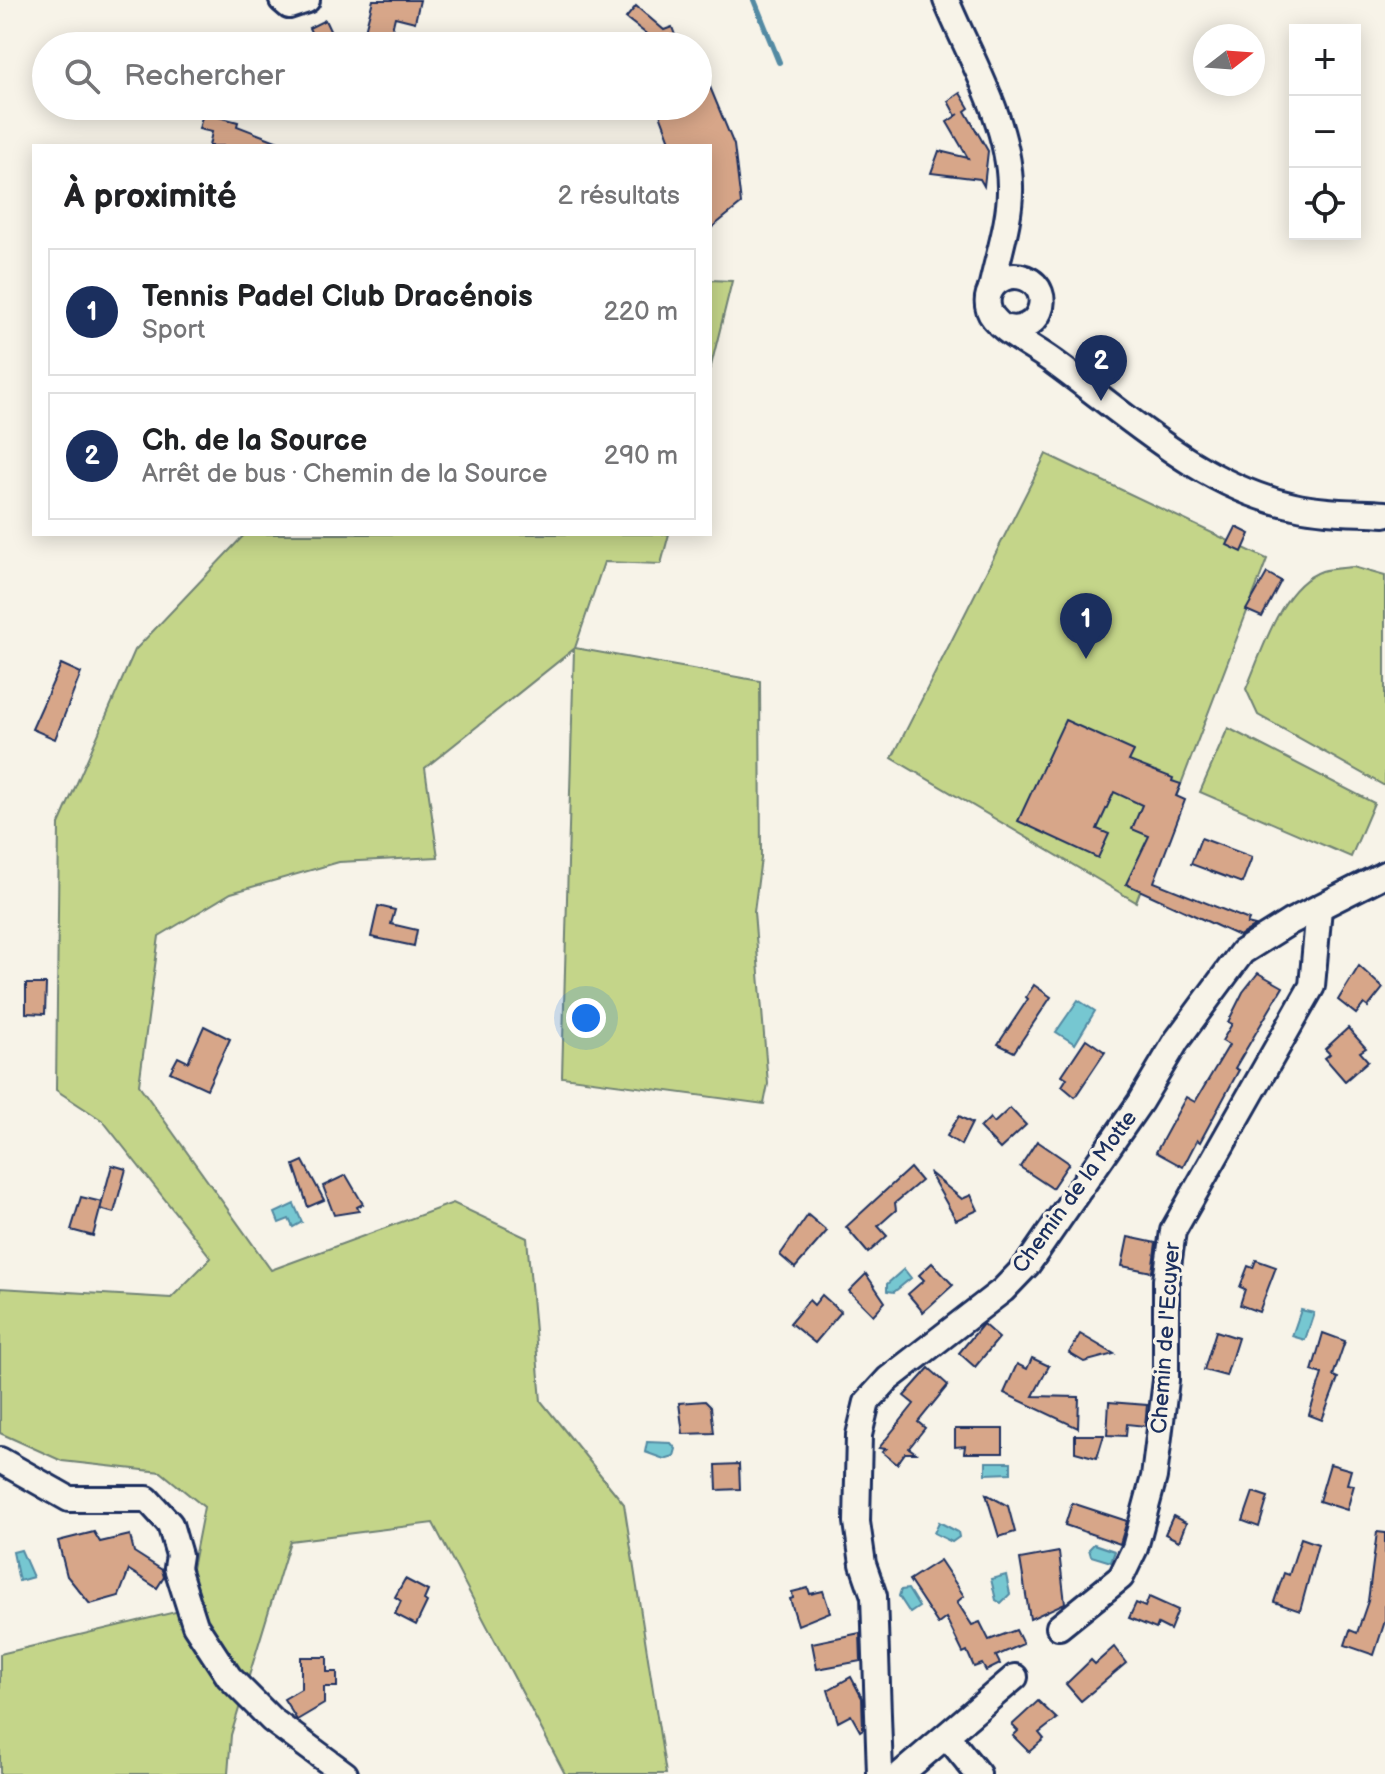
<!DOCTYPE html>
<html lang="fr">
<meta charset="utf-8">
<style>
:root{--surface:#fff;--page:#f2f2f2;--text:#202124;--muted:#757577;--line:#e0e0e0;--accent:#1b2f5e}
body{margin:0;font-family:"Balsamiq Sans",sans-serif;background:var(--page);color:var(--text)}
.controls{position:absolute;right:24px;top:24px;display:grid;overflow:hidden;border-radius:0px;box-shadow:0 4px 20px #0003}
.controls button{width:72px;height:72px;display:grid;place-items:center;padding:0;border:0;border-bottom:2px solid var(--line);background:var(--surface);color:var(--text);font:40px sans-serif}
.compass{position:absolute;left:1193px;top:24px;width:72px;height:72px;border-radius:50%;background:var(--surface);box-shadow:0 4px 20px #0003;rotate:73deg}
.you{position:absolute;left:586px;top:1018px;width:28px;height:28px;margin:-20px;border:6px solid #fff;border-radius:50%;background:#1a73e8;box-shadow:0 0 0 12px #1a73e833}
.badge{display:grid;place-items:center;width:52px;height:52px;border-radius:50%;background:var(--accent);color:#fff;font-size:26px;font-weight:700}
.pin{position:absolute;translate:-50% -66px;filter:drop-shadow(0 2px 4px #0008)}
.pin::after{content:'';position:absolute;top:42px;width:28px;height:24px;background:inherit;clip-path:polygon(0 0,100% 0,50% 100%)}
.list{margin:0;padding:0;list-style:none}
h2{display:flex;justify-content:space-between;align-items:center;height:104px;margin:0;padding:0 32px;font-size:34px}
h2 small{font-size:26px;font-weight:400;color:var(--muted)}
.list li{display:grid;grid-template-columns:52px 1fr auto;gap:24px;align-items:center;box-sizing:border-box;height:128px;margin:0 16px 16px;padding:0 16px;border:2px solid var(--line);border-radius:0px}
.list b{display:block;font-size:30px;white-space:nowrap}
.list p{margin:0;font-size:26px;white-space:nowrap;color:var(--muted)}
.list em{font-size:26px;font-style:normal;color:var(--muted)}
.icon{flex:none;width:44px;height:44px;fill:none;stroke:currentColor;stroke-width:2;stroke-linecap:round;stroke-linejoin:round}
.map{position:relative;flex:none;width:1385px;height:1774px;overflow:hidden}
.search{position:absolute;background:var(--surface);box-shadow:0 4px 20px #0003;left:32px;top:32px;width:680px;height:88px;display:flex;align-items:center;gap:20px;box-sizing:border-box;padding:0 28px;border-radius:44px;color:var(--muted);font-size:30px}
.panel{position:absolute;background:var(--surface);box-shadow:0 4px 20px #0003;left:32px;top:144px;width:680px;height:392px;border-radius:0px}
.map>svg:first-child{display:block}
.green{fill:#c4d589;stroke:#708274;stroke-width:2}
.water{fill:#76c7d1;stroke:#528aa3;stroke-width:2}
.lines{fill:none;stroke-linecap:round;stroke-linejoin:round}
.stream{stroke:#528aa3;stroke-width:6}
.building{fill:#d7a689;stroke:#1b2f5e;stroke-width:2}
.minor-casing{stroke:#1b2f5e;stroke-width:30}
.minor{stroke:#f7f3e8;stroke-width:24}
.labels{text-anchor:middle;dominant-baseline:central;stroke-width:7;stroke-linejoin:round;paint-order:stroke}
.street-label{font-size:22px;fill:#1b2f5e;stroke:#f7f3e8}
</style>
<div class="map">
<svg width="1385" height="1774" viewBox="0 0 1385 1774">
<rect width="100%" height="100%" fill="#f7f3e8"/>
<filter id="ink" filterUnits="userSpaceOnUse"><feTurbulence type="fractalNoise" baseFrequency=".0125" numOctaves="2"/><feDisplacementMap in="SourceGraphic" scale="16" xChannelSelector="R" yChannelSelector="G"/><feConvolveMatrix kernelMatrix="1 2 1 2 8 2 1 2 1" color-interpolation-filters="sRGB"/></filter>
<g filter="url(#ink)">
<g class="green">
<path d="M 710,280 L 732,281 L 710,370 Z"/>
<path d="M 1046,454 L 1267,559 L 1136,902 L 892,758 Z"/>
<path d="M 245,534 L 669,534 L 661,564 L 604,562 L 575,648 L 760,681 L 761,858 L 754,912 L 768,1084 L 764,1104 L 562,1077 L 574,649 L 425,768 L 438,857 L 339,862 L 231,893 L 159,936 L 139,1085 L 271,1270 L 453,1203 L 527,1238 L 541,1401 L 624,1504 L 666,1774 L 565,1774 L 433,1523 L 290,1541 L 231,1735 L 228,1774 L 0,1774 L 0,1654 L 184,1610 L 204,1507 L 161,1472 L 62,1461 L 0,1433 L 0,1288 L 171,1298 L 211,1258 L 103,1121 L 56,1090 L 59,824 L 135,650 Z"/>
<path d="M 1353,567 L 1385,576 L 1385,786 L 1258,715 L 1246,689 C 1262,653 1280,586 1322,571 C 1331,568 1343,568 1353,567 Z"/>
<path d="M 1228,728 L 1374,803 L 1351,857 L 1200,792 Z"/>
</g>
<g class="water">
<path d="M 1078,1000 L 1095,1011 L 1075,1044 L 1056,1032 Z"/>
<path d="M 294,1204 L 302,1222 L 293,1227 L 289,1219 L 279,1223 L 275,1213 Z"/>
<path d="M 904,1269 L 911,1278 L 894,1292 L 887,1291 L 887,1284 Z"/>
<path d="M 1301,1310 L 1314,1313 L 1305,1340 L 1292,1336 Z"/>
<path d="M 647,1442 L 671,1443 L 676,1449 L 674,1456 L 664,1459 L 645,1452 Z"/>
<path d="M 986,1462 L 1011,1462 L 1011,1473 L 986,1474 Z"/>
<path d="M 939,1522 L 958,1532 L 959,1537 L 952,1542 L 934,1533 Z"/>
<path d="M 1094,1544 L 1115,1551 L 1111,1562 L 1091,1556 L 1089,1549 Z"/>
<path d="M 21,1550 L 33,1577 L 19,1581 L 13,1552 Z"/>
<path d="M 1006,1575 L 1010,1594 L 1001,1603 L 996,1600 L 991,1579 Z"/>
<path d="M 908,1589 L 919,1607 L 910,1613 L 899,1596 L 901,1590 Z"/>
</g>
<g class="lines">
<path class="stream" d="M 754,0 L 779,62"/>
</g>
<g class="building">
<path d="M 373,0 L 420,0 L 415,22 L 395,17 L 388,46 L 361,46 Z"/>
<path d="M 636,6 L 664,30 L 672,27 L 679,46 L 626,46 L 649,36 L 626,18 Z"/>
<path d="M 325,20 L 335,41 L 318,46 L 309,28 Z"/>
<path d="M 698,58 L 734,145 L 741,204 L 710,229 L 710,146 L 672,146 L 657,106 L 698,106 Z"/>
<path d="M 960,93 L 969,108 L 965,111 L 988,151 L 984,186 L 980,179 L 931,173 L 939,151 L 968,158 L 947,122 L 959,114 L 956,116 L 948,101 Z"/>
<path d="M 203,113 L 238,122 L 237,126 L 289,146 L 209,146 L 212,132 L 199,129 Z"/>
<path d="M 1236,527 L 1250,534 L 1242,552 L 1227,545 Z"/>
<path d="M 1267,573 L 1281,581 L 1262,617 L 1246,610 Z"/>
<path d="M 61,664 L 81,673 L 55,739 L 32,729 Z"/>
<path d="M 1065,720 L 1134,751 L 1129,761 L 1173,778 L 1172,781 L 1181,784 L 1176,796 L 1185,800 L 1154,882 L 1249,920 L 1247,924 L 1255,926 L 1239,936 L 1126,884 L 1149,836 L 1132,829 L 1142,805 L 1114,792 L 1097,829 L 1109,834 L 1098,858 L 1018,821 Z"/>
<path d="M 1201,838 L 1252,857 L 1242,883 L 1191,864 Z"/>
<path d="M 378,906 L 395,910 L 391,924 L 417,930 L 414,946 L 371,937 Z"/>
<path d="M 1359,966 L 1383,988 L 1368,1007 L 1364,1004 L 1356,1014 L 1338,1000 Z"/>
<path d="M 1258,973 L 1283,987 L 1235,1068 L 1239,1070 L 1200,1142 L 1197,1140 L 1183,1167 L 1156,1152 L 1186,1097 L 1195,1102 L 1229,1045 L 1222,1041 L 1232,1024 L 1228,1022 L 1243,992 Z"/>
<path d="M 26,984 L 46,984 L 45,1014 L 26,1013 Z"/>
<path d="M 1034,985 L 1051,997 L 1014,1052 L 998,1044 L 1028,999 L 1026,997 Z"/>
<path d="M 204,1026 L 230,1039 L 207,1089 L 170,1072 L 178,1057 L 188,1062 Z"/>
<path d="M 1348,1028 L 1366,1048 L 1360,1052 L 1368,1061 L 1345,1081 L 1325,1058 L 1330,1054 L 1325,1049 Z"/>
<path d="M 1086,1039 L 1105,1052 L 1075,1097 L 1062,1086 L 1067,1078 L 1062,1075 Z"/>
<path d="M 1010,1108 L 1026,1125 L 1000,1149 L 980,1128 L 990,1118 L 994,1123 Z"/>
<path d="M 959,1116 L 972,1123 L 961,1145 L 947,1136 Z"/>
<path d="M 1037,1141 L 1069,1163 L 1052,1188 L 1020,1167 Z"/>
<path d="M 303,1161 L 324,1200 L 308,1207 L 294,1165 Z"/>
<path d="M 112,1165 L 126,1169 L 114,1213 L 100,1209 Z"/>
<path d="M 910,1168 L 921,1181 L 895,1203 L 896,1210 L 878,1226 L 887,1236 L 868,1253 L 846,1227 Z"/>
<path d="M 929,1172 L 962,1199 L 971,1195 L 978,1210 L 956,1220 Z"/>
<path d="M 346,1175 L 363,1204 L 357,1207 L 359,1211 L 334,1215 L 323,1186 Z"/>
<path d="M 81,1197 L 102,1202 L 93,1236 L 71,1230 Z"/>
<path d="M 808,1215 L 827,1231 L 795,1268 L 780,1255 Z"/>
<path d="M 1128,1237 L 1156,1243 L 1152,1272 L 1122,1266 Z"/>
<path d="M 1256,1260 L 1276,1267 L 1259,1312 L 1240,1305 L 1245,1289 L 1240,1287 L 1248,1266 L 1253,1268 Z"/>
<path d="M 932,1263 L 953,1285 L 923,1312 L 908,1294 L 924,1280 L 919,1275 Z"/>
<path d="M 866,1274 L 885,1302 L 873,1315 L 849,1291 Z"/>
<path d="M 822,1295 L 841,1312 L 815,1343 L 790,1323 L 809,1300 L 814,1305 Z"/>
<path d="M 983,1324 L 999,1338 L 975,1367 L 959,1353 Z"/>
<path d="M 1216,1331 L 1238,1338 L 1226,1376 L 1204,1370 Z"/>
<path d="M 1323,1333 L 1345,1341 L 1333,1376 L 1338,1378 L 1322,1420 L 1309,1415 L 1322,1374 L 1312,1371 Z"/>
<path d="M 1080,1334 L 1114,1354 L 1084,1362 L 1069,1353 Z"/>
<path d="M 1032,1358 L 1049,1366 L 1033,1396 L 1079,1397 L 1078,1428 L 1004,1393 L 1017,1364 L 1027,1369 Z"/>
<path d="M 929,1368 L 948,1385 L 918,1422 L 925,1428 L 909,1448 L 916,1453 L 905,1453 L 897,1464 L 882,1452 L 886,1449 L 879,1448 L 914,1404 L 904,1396 Z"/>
<path d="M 705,1401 L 711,1407 L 714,1433 L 683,1434 L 679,1403 Z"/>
<path d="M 1109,1402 L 1147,1405 L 1145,1426 L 1127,1424 L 1126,1436 L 1107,1435 Z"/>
<path d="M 955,1429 L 1003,1429 L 1003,1453 L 964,1453 L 965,1446 L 955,1447 Z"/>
<path d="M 1075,1435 L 1104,1435 L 1097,1458 L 1075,1452 Z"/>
<path d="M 739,1464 L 740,1489 L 717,1490 L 716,1465 Z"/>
<path d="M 1330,1464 L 1351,1470 L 1347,1484 L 1354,1485 L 1347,1510 L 1319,1501 Z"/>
<path d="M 1253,1492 L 1268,1497 L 1259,1527 L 1243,1521 Z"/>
<path d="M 986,1494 L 1008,1506 L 1015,1532 L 999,1537 Z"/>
<path d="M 1072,1503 L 1127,1521 L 1120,1544 L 1065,1525 Z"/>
<path d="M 1173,1516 L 1186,1523 L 1179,1541 L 1165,1534 Z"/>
<path d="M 94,1532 L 100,1542 L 130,1535 L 134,1552 L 162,1570 L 164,1577 L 157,1588 L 129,1570 L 119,1596 L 90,1604 L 67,1576 L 58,1541 Z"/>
<path d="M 1377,1532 L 1385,1533 L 1385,1621 L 1374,1655 L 1345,1645 L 1350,1630 L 1357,1633 L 1368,1601 Z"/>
<path d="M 1301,1538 L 1318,1544 L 1300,1611 L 1274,1602 L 1284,1573 L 1289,1575 Z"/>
<path d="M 1059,1552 L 1065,1603 L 1030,1619 L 1020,1559 Z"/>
<path d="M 940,1560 L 964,1596 L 957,1602 L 972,1625 L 980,1622 L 989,1640 L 1016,1630 L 1023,1644 L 996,1656 L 1000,1664 L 986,1671 L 982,1664 L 974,1667 L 967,1651 L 963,1653 L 946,1618 L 938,1624 L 909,1580 Z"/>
<path d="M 405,1579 L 428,1591 L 424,1600 L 427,1602 L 416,1625 L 395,1614 L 401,1601 L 395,1597 Z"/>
<path d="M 808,1588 L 810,1594 L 823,1591 L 830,1612 L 798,1625 L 790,1599 L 793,1598 L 792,1592 Z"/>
<path d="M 1149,1597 L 1178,1610 L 1170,1630 L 1158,1624 L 1156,1629 L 1129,1618 L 1136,1603 L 1145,1607 Z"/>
<path d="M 860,1633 L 861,1661 L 817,1669 L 812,1643 Z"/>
<path d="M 1114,1647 L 1126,1663 L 1081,1701 L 1066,1684 L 1091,1660 L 1095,1664 Z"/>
<path d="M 301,1657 L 327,1657 L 327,1672 L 337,1672 L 337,1687 L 324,1687 L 324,1704 L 297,1720 L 284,1699 L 301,1689 Z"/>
<path d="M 851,1677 L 862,1698 L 863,1729 L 860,1731 L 851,1715 L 838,1722 L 828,1690 Z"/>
<path d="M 1038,1701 L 1057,1719 L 1039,1733 L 1044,1739 L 1029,1752 L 1013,1736 L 1018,1731 L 1012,1725 Z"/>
</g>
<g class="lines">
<defs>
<g id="minor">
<path d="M 282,0 L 289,6 L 307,0"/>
<path d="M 946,0 C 970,58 1009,122 1010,186 C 1011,218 998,256 991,289"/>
<path d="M 1003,327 C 1039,338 1057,291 1025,278 C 1004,270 982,288 989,310 C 995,329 1039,350 1055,363 C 1128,416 1202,487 1294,506 C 1324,513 1354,512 1385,514"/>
<path d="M 0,1460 L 69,1499 L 147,1499 L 170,1524 L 179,1555 L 177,1568 L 195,1625 L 229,1677 L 272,1720 L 345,1774"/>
<path d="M 1059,1627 L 1121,1577 L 1135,1548 L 1154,1477 L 1166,1380 L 1166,1280 L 1173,1231 L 1312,986 L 1319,908"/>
<path d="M 947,1736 L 978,1774"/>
<path d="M 880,1774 L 874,1596 L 863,1564 L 857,1522 L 859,1435 L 867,1402 L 888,1379 L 1003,1290 L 1028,1264 L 1140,1102 L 1177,1040 L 1242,952 L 1290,922 L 1385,874"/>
<path d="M 901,1774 L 1015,1677"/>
</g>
</defs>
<use href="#minor" class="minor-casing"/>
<use href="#minor" class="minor"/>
</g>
</g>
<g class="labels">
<g class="street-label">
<text transform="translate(1075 1192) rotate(-54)">Chemin de la Motte</text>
<text transform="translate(1166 1338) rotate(-86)">Chemin de l'Ecuyer</text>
</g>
</g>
</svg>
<div class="controls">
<button>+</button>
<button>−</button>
<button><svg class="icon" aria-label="locate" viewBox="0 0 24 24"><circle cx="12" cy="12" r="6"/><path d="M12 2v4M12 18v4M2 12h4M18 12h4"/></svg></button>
</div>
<svg class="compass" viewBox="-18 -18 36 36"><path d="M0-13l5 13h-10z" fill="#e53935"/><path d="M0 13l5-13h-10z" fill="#757577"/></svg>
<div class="you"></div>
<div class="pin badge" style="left:1086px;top:659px">1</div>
<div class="pin badge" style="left:1101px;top:401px">2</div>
<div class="search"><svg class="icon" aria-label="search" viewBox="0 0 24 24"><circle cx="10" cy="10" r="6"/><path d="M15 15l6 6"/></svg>Rechercher</div>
<section class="panel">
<h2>À proximité<small>2 résultats</small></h2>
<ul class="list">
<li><span class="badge">1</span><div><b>Tennis Padel Club Dracénois</b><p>Sport</p></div><em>220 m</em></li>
<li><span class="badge">2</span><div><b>Ch. de la Source</b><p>Arrêt de bus · Chemin de la Source</p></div><em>290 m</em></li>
</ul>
</section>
</div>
